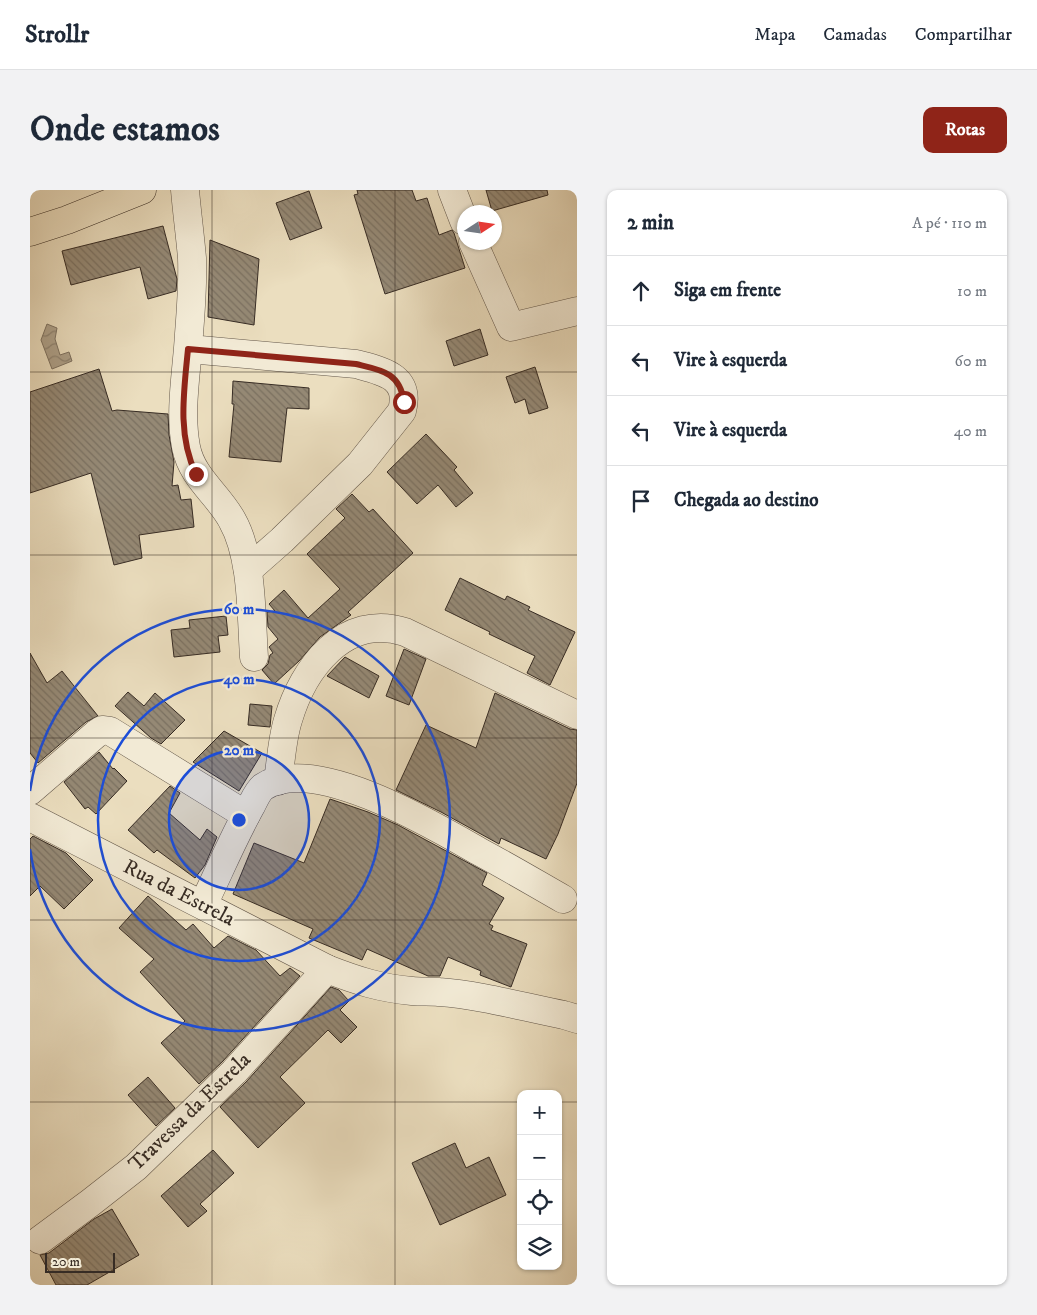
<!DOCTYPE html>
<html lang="pt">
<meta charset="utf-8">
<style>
:root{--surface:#fff;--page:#f2f2f3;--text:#1f2937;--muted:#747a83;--line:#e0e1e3;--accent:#8f2418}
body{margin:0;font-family:"IM FELL DW Pica",serif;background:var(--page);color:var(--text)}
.controls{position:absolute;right:15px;bottom:15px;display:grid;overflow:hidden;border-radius:10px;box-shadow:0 1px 4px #0004}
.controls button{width:45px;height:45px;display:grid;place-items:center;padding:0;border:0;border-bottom:1px solid var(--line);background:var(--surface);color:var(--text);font:25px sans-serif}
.compass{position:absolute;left:427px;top:15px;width:45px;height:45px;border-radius:50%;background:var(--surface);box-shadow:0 1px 4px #0004;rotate:78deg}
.scale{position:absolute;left:15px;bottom:12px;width:70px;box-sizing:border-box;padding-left:5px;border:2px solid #372c24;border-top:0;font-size:14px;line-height:18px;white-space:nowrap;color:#372c24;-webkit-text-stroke:4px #f2ead5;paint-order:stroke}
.stop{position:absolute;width:15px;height:15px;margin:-11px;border:4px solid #8f2418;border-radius:50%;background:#fff}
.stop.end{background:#8f2418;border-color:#fff;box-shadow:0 1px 5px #0008}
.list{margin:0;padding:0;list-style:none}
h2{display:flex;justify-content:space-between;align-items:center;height:65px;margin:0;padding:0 20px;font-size:21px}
h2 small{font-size:16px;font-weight:400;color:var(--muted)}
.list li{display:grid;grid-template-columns:32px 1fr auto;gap:15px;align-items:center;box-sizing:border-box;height:70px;padding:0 20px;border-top:1px solid var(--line)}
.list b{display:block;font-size:19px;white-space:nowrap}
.list em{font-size:16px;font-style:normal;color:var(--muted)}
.icon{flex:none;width:28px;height:28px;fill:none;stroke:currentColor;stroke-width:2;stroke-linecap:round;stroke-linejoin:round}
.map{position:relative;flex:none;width:547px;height:1095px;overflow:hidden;border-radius:10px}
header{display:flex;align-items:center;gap:30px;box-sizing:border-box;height:70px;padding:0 25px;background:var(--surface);border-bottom:1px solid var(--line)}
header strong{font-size:24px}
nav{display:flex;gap:28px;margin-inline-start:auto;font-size:18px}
.intro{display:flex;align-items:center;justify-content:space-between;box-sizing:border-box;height:120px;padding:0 30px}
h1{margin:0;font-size:35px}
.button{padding:12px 22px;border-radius:10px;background:var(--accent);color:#fff;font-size:18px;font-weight:700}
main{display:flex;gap:30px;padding:0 30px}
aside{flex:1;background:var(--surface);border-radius:10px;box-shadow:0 1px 4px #0004}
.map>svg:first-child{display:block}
.water{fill:url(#water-waves);stroke:#7e7261}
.building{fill:url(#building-back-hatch);stroke:#372c24}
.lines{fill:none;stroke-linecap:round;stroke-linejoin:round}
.minor-casing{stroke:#64584b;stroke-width:29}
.major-casing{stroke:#372c24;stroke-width:29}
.minor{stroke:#f2ead5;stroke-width:28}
.major{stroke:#ebdebf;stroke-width:28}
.route{stroke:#8f2418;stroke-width:6}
.grid{fill:none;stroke:#372c24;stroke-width:1;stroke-opacity:0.55}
.ring{fill:none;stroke:#1d4ed8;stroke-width:2.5}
.labels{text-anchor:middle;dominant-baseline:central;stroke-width:4.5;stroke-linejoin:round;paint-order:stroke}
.street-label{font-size:21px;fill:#372c24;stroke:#f2ead5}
.centre{fill:#1d4ed8;stroke:#f2ead5;stroke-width:2.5}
.ring-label{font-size:15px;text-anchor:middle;font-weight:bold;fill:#1d4ed8;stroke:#f2ead5;stroke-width:4.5;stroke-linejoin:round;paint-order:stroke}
</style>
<header>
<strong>Strollr</strong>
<nav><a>Mapa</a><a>Camadas</a><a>Compartilhar</a></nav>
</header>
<div class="intro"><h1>Onde estamos</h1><a class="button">Rotas</a></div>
<main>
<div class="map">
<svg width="547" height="1095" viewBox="0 0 547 1095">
<defs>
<pattern id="water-waves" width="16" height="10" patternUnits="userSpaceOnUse" patternTransform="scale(1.25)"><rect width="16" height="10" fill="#aea18a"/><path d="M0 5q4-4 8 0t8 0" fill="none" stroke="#8e8371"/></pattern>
<pattern id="building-back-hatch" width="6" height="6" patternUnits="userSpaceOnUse" patternTransform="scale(1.25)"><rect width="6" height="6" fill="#958975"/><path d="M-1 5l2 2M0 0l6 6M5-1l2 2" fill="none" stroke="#7a7060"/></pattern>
</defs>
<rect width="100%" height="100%" fill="#ebdebf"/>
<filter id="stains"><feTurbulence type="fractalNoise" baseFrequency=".004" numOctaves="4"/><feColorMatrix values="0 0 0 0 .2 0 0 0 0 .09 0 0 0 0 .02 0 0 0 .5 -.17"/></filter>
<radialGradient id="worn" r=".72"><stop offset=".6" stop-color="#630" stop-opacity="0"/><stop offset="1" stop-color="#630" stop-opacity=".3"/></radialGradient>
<path class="water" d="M 17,134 L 27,138 L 25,149 L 30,165 L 39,162 L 42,171 L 22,179 L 11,150 Z"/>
<g class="building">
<path d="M 327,0 L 382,0 L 386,11 L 397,8 L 409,45 L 422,40 L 424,43 L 435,78 L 355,104 L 324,5 L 328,4 Z"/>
<path d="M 456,0 L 517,0 L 518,5 L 462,21 Z"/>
<path d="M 279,1 L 292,38 L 260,50 L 246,13 Z"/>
<path d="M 133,36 L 147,89 L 146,101 L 118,109 L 110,77 L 41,95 L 32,61 Z"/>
<path d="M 180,50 L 229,69 L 224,135 L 178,127 Z"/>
<path d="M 450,139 L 458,165 L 424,176 L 416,151 Z"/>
<path d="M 505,177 L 518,218 L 499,224 L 495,209 L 485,213 L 476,187 Z"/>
<path d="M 69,179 L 82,221 L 87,220 L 138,224 L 139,245 L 144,272 L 142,296 L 148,295 L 151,310 L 161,309 L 164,337 L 109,345 L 112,368 L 84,375 L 61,283 L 0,303 L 0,202 Z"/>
<path d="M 203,191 L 279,198 L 279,219 L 257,218 L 251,272 L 199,267 L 204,214 L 202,214 Z"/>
<path d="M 396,244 L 427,277 L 424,280 L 443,303 L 426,317 L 408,295 L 387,314 L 357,282 Z"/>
<path d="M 322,304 L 339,322 L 343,319 L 383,363 L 318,422 L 321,425 L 290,447 L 269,471 L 244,494 L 232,480 L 238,474 L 240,465 L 243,463 L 239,457 L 248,449 L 238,437 L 237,422 L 245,421 L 239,414 L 254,400 L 278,428 L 310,399 L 277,364 L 315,328 L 306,319 Z"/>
<path d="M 430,388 L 475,410 L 477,406 L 500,417 L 498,420 L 545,442 L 520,495 L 497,483 L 505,466 L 459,444 L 460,442 L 415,420 Z"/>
<path d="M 196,426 L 198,445 L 188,446 L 190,462 L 144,467 L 141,440 L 160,438 L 159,430 Z"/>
<path d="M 374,459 L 396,469 L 379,515 L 356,506 Z"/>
<path d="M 0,463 L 17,493 L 32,481 L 68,526 L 56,532 L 8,573 L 0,563 Z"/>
<path d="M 315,467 L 349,486 L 339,508 L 297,486 Z"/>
<path d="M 98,502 L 114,516 L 125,503 L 155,530 L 131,554 L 121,548 L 85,516 Z"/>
<path d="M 465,503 L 540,539 L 547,540 L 547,593 L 528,644 L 516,669 L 471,648 L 469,654 L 411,622 L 366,600 L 396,535 L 446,558 Z"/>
<path d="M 220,514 L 242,516 L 240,537 L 218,535 Z"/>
<path d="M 194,541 L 232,563 L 209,601 L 163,572 Z"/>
<path d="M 69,562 L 83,579 L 84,578 L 97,591 L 66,624 L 58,617 L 55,619 L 34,592 Z"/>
<path d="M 140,596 L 150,603 L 139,623 L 170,650 L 177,639 L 187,647 L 175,675 L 165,688 L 127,660 L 124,663 L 98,640 Z"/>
<path d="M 300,609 L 338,622 L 368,635 L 457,683 L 452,695 L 474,708 L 459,734 L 463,736 L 461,740 L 497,754 L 481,797 L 450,785 L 451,781 L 418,767 L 410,786 L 398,786 L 337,759 L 332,770 L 279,748 L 283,739 L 203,704 L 224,653 L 274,673 Z"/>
<path d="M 3,646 L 36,663 L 63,690 L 34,719 L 10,696 L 0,706 L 0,649 Z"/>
<path d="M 118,706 L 156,740 L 163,734 L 184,758 L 198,746 L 226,760 L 250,786 L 260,778 L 270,786 L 193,871 L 169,894 L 131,853 L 155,831 L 110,782 L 124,769 L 89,738 Z"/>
<path d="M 301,797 L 309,800 L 319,811 L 310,820 L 327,837 L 311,853 L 298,840 L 250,887 L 275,913 L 228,958 L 190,917 L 216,892 Z"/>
<path d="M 118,887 L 145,918 L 126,936 L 98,905 Z"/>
<path d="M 425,953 L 436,978 L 459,967 L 476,1005 L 410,1035 L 382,973 Z"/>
<path d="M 183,960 L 204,983 L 170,1014 L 177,1021 L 158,1037 L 131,1006 Z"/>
<path d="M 82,1019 L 109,1065 L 57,1095 L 26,1095 L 10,1065 L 19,1063 L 64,1029 Z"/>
</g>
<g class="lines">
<defs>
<g id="minor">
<path d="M 155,0 C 157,23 160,45 162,68 C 163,93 161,119 159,144 C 157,181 149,220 156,257 C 162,288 188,304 202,330 C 223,367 221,425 224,467"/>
<path d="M 422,0 L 434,31"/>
<path d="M 443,52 L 481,137 L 547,121"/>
<path d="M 159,159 L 326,174 C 352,181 381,186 372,221 L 330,274 L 252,350 L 218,380"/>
<path d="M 248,591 C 251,571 252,549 258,530 C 273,479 314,422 375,442 L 547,525"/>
<path d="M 0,601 L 66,544 L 72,540 L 80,541 L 216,625"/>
<path d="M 0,627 L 297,779 C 328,791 350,798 382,801 C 391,802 400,801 409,802 C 451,805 493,817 534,825 L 547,829"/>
<path d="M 173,715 C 189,682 203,648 221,616 C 224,610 228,601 233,597 C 283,563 405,636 450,662 C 478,677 505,693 533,709"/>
<path d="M 10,1050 L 60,1013 L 106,977 L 204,882 L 297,779"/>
</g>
<path id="major" d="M 0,42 L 37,30 L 112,0"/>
</defs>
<use href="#minor" class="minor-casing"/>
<use href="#major" class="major-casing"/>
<use href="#minor" class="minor"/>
<use href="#major" class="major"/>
</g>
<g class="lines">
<path class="route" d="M 166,284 C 147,245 154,201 158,159 L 326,174 C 351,180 370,182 374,212"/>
</g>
<path class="grid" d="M 182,0 L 182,1095M 365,0 L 365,1095M 0,182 L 547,182M 0,365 L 547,365M 0,548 L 547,548M 0,730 L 547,730M 0,912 L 491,912M 528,912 L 547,912"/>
<circle cx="209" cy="630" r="70" fill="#1d4ed8" fill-opacity=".12"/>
<g class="ring">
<circle cx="209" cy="630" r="70"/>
<circle cx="209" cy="630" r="141"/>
<path d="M0 601A211 211 0 1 1 0 659"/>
</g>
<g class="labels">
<g class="street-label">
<text transform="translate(149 703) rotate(27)">Rua da Estrela</text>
<text transform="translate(160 922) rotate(-44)">Travessa da Estrela</text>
</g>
</g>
<circle cx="209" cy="630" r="8" class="centre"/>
<g class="ring-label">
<text x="209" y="424">60 m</text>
<text x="209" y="494">40 m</text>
<text x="209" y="565">20 m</text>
</g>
<rect width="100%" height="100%" filter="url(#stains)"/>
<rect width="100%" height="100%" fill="url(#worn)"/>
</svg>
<div class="controls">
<button>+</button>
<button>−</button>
<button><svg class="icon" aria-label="locate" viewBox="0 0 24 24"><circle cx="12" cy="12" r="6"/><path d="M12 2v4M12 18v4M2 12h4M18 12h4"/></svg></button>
<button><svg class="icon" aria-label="layers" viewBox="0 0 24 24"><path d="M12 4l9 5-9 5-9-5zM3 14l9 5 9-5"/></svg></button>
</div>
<svg class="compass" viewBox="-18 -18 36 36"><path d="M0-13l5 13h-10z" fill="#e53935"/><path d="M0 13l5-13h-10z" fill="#747a83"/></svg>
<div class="scale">20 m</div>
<div class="stop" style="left:374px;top:212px"></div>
<div class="stop end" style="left:166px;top:284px"></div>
</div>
<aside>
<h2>2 min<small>A pé · 110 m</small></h2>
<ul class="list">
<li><svg class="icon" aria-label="ahead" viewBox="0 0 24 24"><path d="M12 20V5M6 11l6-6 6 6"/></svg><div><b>Siga em frente</b></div><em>10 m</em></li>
<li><svg class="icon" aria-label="left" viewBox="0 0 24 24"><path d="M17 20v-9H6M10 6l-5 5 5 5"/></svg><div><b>Vire à esquerda</b></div><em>60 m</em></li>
<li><svg class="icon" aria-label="left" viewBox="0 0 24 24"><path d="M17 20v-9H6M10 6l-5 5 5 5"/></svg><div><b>Vire à esquerda</b></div><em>40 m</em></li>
<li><svg class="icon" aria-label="arrive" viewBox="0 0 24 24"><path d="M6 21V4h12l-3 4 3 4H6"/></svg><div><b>Chegada ao destino</b></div></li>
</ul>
</aside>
</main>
